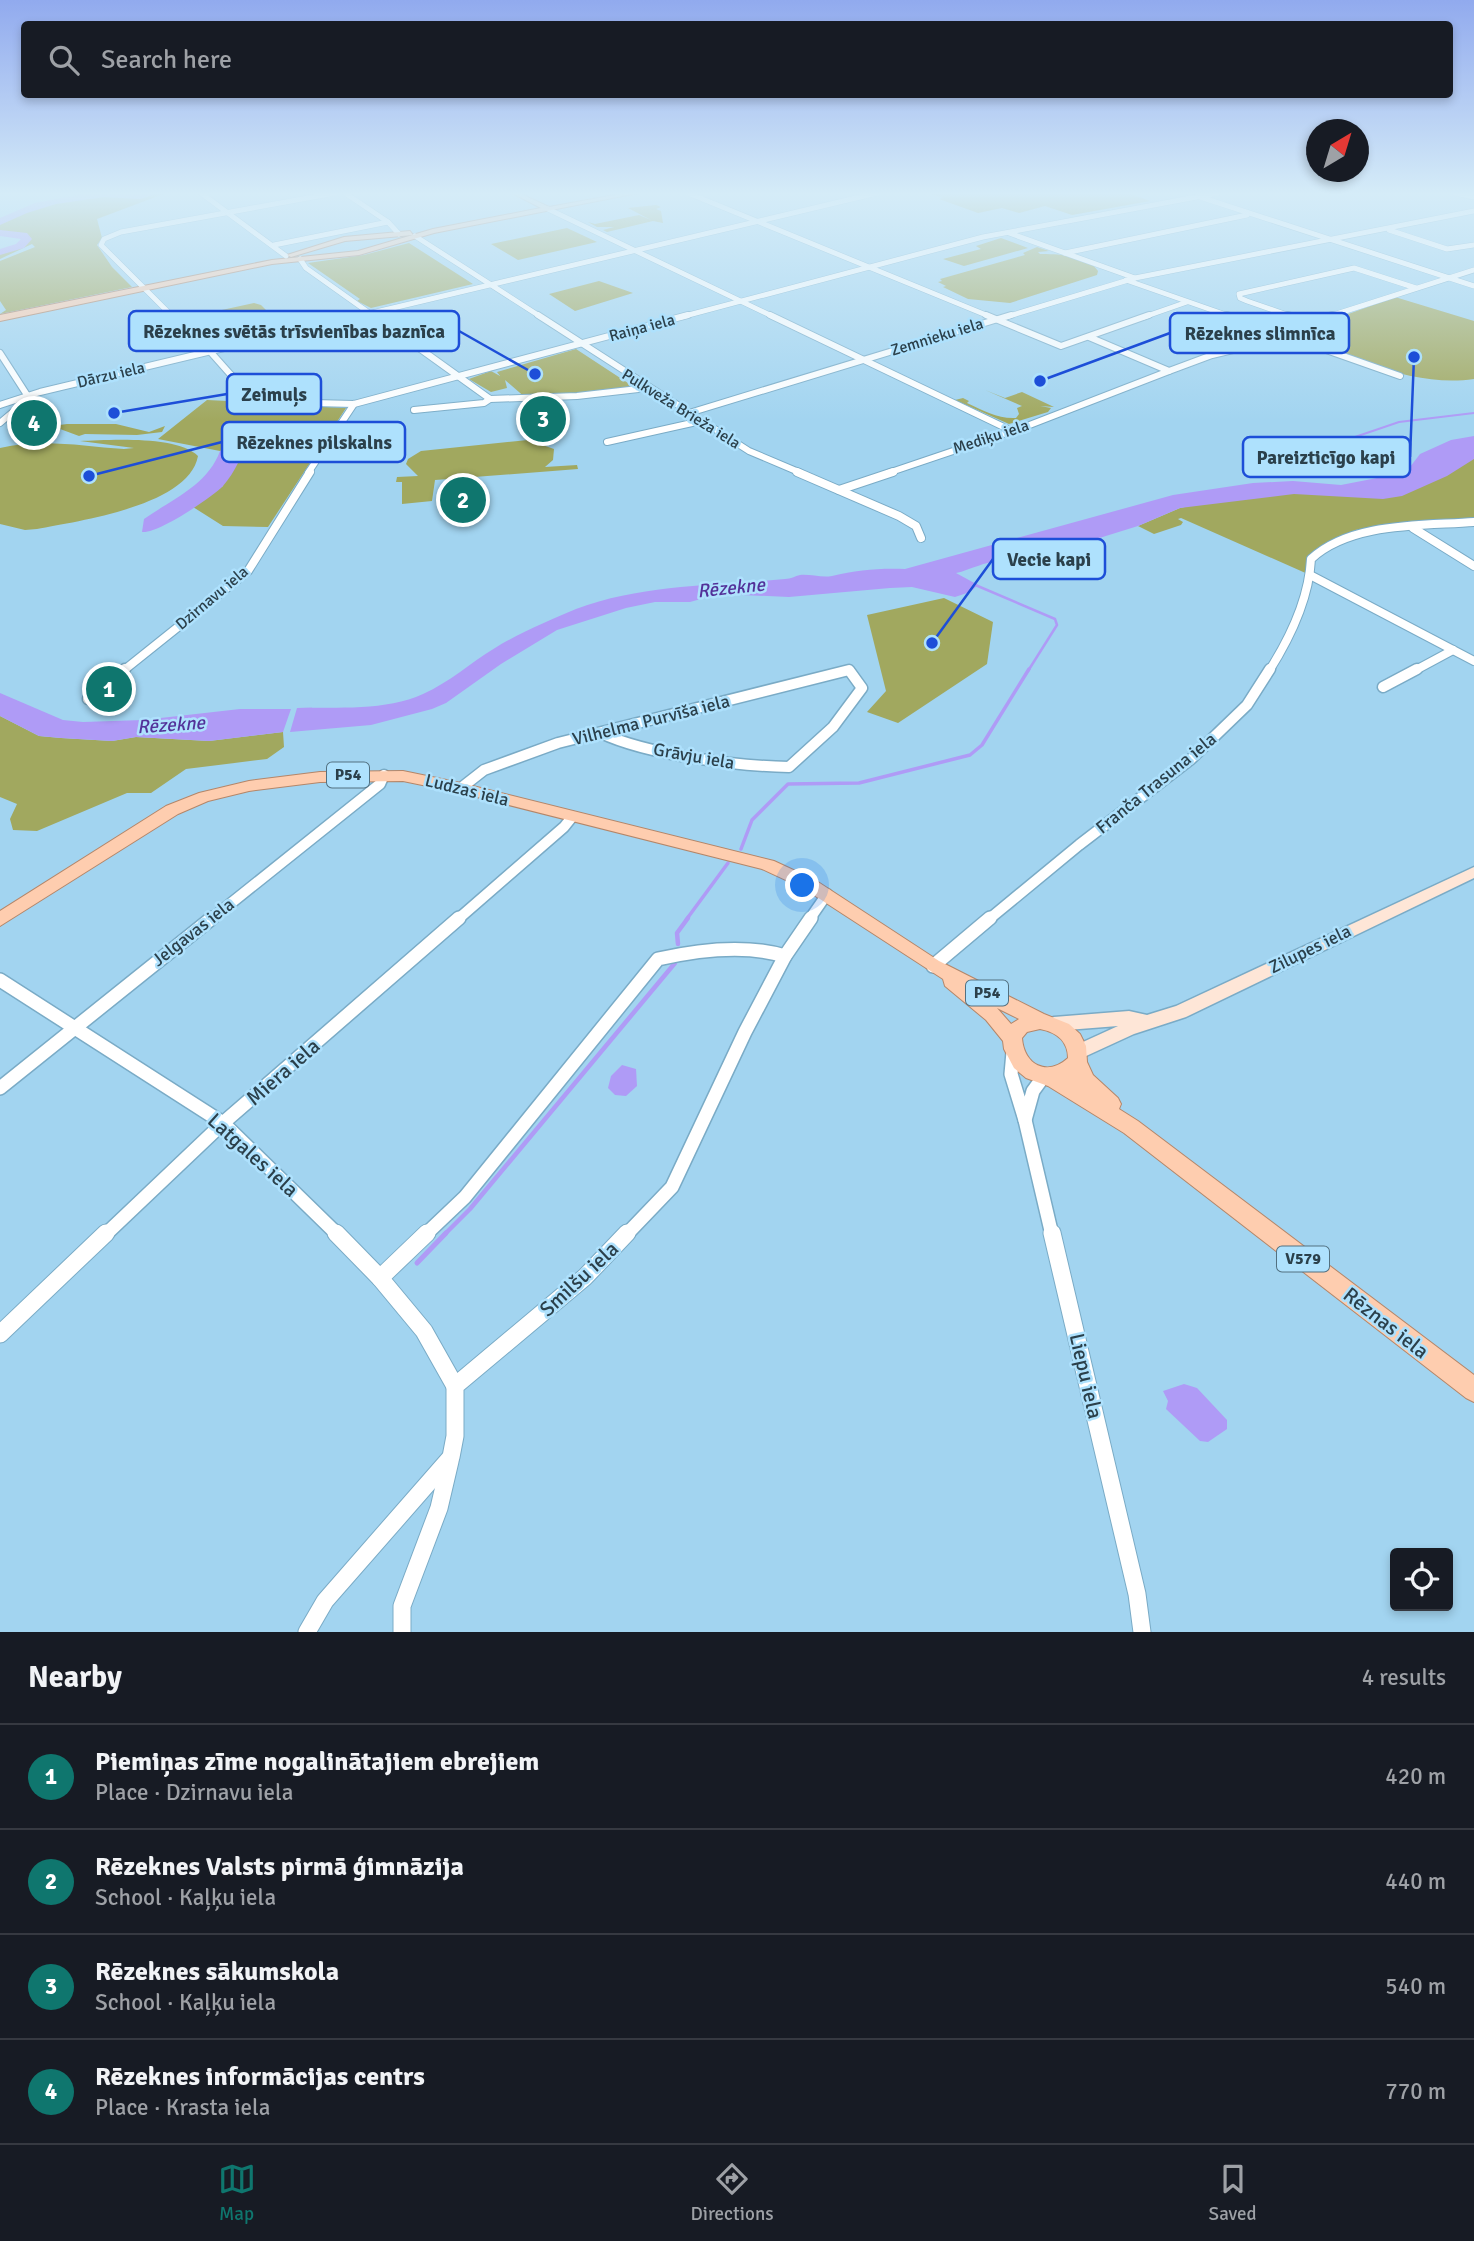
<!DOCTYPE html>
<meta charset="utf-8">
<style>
:root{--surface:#171b24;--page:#20242c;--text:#f1f3f6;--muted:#9ea1a6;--line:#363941;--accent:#0f766e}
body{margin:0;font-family:Signika,sans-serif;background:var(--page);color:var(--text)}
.controls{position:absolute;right:21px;bottom:21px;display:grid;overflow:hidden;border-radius:7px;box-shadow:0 4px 10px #0003}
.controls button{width:63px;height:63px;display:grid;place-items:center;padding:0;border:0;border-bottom:2px solid var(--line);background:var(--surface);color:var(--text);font:35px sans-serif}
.compass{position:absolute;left:1306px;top:119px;width:63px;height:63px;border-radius:50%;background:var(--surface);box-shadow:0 4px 10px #0003;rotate:38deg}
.you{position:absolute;left:803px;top:886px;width:24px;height:24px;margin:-18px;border:5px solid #fff;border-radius:50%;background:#1a73e8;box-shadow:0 0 0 10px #1a73e833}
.badge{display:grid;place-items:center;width:46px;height:46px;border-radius:50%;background:var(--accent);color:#fff;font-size:23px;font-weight:700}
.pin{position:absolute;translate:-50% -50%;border:4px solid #fff;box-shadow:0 2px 7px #0006}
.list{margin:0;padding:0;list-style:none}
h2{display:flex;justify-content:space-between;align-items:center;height:91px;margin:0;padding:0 28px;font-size:30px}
h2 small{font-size:23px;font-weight:400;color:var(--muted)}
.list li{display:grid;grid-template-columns:46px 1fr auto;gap:21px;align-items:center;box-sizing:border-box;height:105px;padding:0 28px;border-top:2px solid var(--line)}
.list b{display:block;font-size:26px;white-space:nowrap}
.list p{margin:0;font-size:23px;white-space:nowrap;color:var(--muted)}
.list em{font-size:23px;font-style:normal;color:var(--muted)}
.icon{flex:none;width:38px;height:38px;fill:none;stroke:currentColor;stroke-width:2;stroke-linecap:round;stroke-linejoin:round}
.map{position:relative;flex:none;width:1474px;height:1632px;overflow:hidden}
.search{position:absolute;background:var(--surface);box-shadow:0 4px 10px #0003;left:21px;right:21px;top:21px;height:77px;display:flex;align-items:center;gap:18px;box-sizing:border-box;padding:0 24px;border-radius:7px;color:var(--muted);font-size:26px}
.sheet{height:511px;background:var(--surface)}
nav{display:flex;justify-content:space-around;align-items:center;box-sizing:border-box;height:98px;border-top:2px solid var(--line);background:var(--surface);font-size:19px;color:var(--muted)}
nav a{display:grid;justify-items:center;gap:4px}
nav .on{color:var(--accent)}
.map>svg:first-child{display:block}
.green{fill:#a1a85f}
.water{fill:#af9bf6}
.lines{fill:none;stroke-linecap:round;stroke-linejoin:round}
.stream-far4{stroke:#af9bf6;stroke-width:2}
.stream-far3{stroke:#af9bf6;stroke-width:2.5}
.stream-far2{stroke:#af9bf6;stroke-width:3.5}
.stream-far1{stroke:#af9bf6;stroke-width:4.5}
.stream{stroke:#af9bf6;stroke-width:5}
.river{fill:#af9bf6;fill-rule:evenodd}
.street-far5-casing{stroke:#7aabc6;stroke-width:6}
.street-far4-casing{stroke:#7aabc6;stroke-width:8}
.street-far3-casing{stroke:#7aabc6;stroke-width:10}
.street-far2-casing{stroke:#7aabc6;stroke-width:13}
.street-far1-casing{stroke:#7aabc6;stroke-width:16}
.street-casing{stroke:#7aabc6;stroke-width:19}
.secondary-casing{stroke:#7aabc6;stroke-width:3}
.primary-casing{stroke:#b48669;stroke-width:2}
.street-far5{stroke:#fff;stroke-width:5}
.street-far4{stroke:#fff;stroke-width:6}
.street-far3{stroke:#fff;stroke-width:8}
.street-far2{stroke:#fff;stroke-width:10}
.street-far1{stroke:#fff;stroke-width:13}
.street{stroke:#fff;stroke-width:17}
.secondary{fill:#fee6d7;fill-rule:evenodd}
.primary{fill:#fecdaf;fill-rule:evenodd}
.labels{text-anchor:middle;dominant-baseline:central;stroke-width:5;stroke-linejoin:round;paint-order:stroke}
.far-street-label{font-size:16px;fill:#2b404b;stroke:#aee1fd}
.shield{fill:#aee1fd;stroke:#527080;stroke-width:2}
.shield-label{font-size:16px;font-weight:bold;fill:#2b404b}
.street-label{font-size:18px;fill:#2b404b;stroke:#aee1fd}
.water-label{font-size:19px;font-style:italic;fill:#533199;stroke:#aee1fd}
.near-street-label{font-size:21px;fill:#2b404b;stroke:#aee1fd}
.leader{fill:none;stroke:#1d4ed8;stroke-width:2.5}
.callout-dot{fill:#1d4ed8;stroke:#aee1fd;stroke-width:2.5}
.callout{fill:#aee1fd;stroke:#1d4ed8;stroke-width:2.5}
.callout-label{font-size:19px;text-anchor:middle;font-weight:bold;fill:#2b404b}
</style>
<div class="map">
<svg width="1474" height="1632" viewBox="0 0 1474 1632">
<rect width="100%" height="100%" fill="#a2d4f0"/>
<g class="green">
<path d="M 153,193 L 166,193 L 97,219 L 102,238 L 97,245 L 112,267 L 132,287 L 0,314 L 6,310 L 0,301 L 0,261 L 35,247 L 32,244 L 0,259 L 0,252 L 21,245 L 26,237 L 0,232 L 0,223 C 28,206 83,192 116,195 C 128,196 141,199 153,193 Z"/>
<path d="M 929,193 L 1128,193 L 1150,201 L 1072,215 L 1045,206 L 1019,213 L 1002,208 L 978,213 L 939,199 L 943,198 Z"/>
<path d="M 656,205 L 661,207 L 656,209 L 661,211 L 663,223 L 653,221 L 607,232 L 603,230 L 614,227 L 597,227 L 588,222 L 595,224 L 639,215 L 651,220 L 628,208 Z"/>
<path d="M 567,228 L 597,242 L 518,260 L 491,244 Z"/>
<path d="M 1001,238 L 1028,248 L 964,266 L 943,259 L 981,249 L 976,246 Z"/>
<path d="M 409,243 L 473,284 L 371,308 L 357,301 L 360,299 L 308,263 L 364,255 Z"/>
<path d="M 1037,247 L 1049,251 L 1038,252 L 1040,254 C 1058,254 1088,255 1098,271 L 1097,275 L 1010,303 L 968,299 L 943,287 L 946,286 L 938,282 L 942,281 L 940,279 L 1025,255 L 1023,253 Z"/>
<path d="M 599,281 L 633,293 L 575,311 L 549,294 Z"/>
<path d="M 1395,297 L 1474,321 L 1474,379 C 1411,388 1349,355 1291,335 Z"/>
<path d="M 254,303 L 261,305 L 269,313 L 268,319 L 233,329 L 222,324 L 200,329 L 186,319 L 198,331 L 183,321 L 185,318 Z"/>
<path d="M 576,349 L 634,387 L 527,399 L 505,380 L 507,388 L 491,392 L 469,379 L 491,371 L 500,376 L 497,372 Z"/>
<path d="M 985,390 L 1005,398 L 1022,392 L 1054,407 L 1040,406 L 1051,408 L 1048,412 L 1009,424 L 955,400 L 963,398 L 969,401 L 967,403 C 984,411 998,419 1016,418 L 1019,414 L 1017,408 L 1022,406 Z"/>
<path d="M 244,397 L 261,404 L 346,408 L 268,527 L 223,526 L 193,507 L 223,486 L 224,449 L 220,451 L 158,439 L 207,400 L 228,401 Z"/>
<path d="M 67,424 L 116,424 L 149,432 L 165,426 L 162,432 L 137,435 L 85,434 L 79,436 L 52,426 Z"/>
<path d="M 528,440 L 554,449 L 553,460 L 545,467 L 577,465 L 578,469 L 435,480 L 432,501 L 402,504 L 402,482 L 396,482 L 397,477 L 418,476 L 406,464 L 408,459 L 421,451 Z"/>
<path d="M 80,441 C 108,440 177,435 198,456 C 189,506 78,521 37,529 L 25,530 L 0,524 L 0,448 C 42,438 82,446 124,449 L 134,448 Z"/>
<path d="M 1474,450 L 1474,518 L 1355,530 L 1313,554 L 1310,575 L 1181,518 L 1178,519 L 1183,522 L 1181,525 L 1154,534 L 1138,526 L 1180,508 L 1284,486 L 1347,490 Z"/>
<path d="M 944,598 L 993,622 L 987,664 L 898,723 L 867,712 L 886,691 L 867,615 Z"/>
<path d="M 0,716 L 39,736 L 61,738 L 112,741 L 136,737 L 209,741 L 283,732 L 284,747 L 267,759 L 186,769 L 151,793 L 127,793 L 37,831 L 13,830 L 10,819 L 17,804 L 0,797 Z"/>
</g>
<g class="water">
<path d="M 1474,436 L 1474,459 L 1447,476 L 1402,496 L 1383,499 L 1294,494 L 1180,508 L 1138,526 L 1093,540 L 1006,562 C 991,558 973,569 956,573 L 978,585 L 970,592 L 955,597 L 912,587 L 890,588 L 789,597 L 719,594 L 690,602 L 655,602 L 626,608 L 557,630 L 501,664 L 446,703 L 432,709 L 371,725 L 290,732 L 297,708 C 338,707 386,711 423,694 C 450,682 470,663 495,648 C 517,634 552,619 576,609 C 644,584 714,586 785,579 C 791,579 795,576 800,575 C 810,574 822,578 832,576 C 857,570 879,568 905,569 L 1173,495 L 1253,483 L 1293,481 L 1341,485 L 1382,477 L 1410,467 L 1420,454 L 1451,440 Z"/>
<path d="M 228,449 L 234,452 L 238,463 C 234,471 229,479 223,486 C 211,498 158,534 142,532 L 144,519 C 171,500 208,485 220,451 Z"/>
<path d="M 0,693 L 63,720 L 83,722 L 143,720 L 240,709 L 291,709 L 283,732 L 209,741 L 136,737 L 112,741 L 61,738 L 39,736 L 0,716 Z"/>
<path d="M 622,1065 L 636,1069 L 637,1086 L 626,1096 L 615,1095 L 608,1088 L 611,1076 Z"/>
<path d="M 1184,1384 L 1197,1388 L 1227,1420 L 1227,1429 L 1208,1442 L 1200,1441 L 1166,1409 L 1168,1401 L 1163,1391 Z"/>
</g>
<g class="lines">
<path class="stream-far4" d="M 1326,437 L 1355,437 L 1399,422 L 1474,413"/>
<path class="stream-far3" d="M 973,584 L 1055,619 L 1057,625 L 1028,671"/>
<g class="stream-far2">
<path d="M 741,849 L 752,820 L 788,784 L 859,783 L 970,755 L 982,745 L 1029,669"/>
<path d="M 686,920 L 728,863"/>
</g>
<g class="stream-far1">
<path d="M 678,944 L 677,933 L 688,918"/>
<path d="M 444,1235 L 470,1209 L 675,963"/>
</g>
<path class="stream" d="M 417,1263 L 446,1233"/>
<g class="river">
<path d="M 88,193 L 159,193 L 140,199 L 104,197 L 56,204 L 27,213 L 0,225 L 0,218 L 35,203 Z"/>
<path d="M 0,230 L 27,233 L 32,239 L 24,248 L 0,255 L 0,249 L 16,244 L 21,239 L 0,236 Z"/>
</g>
<defs>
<g id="street-far5">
<path d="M 201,193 L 286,256"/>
<path d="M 345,193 L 388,222 L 399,234"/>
<path d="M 688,193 L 991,317"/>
<path d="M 1455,193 L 1474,197"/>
<path d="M 1200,197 L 1474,286"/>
<path d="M 548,209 L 774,317"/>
<path d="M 1389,230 L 1447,249 L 1474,245"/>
<path d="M 1009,233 L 1135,278"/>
<path d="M 415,236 L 541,317"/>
<path d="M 274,245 L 388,222"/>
<path d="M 1065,253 L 1247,215"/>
<path d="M 300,259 L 306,268 L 375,317"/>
<path d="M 1126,280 L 1232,317"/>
<path d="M 173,317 L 101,245 L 104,239 L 121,232 L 335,193"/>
<path d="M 355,317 L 877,193"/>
<path d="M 681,317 L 983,237 L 1218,193"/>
<path d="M 1006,317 L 1135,278 L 1474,211"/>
<path d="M 1144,317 L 1187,302"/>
<path d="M 1293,317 L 1247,301 L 1240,298 L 1239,294 L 1354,268 L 1416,288"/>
<path d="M 1327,317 L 1474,270"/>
</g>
<g id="street-far4">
<path d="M 171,315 L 207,348 L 247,393 L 272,402 L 354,404 L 688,315"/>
<path d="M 373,315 L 490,399 L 577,396 L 647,388"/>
<path d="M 538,315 L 749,451 L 801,473"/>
<path d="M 770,315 L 1010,430"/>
<path d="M 986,315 L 1061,346 L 1149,315"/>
<path d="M 1227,315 L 1400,376"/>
<path d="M 1288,315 L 1310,323"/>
<path d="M 1279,334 L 1332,315"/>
<path d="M 0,353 L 27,395"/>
<path d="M 1169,371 L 1212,355 L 1237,349 L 1253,350 L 1289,338"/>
<path d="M 0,405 L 40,392 L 362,315"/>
<path d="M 414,410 L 484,403 L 490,399"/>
<path d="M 689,413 L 1011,315"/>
<path d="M 0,423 L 20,406 L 27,395"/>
<path d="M 607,442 L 701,421"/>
<path d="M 308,473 L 354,404"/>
<path d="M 888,473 L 1027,426 L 1169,371 L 1089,337"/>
</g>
<g id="street-far3">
<path d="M 797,472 L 899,516 L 916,526 L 921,538"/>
<path d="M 839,490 L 893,472"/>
<path d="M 1413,528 L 1474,566"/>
<path d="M 1310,575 L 1474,661"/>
<path d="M 123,671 L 248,571 L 310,472"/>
<path d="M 846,671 L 850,671"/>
<path d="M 1269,671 C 1290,638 1309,598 1311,559 C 1351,522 1422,526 1474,522"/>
<path d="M 1414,671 L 1453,650"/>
</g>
<g id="street-far2">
<path d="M 1383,687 L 1417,669"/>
<path d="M 88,699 L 125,669"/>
<path d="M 461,788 L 484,770 L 558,743 L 849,670 L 862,688 L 833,727 L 789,767 C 737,766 648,755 601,733"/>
<path d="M 210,920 L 380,784 L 384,775"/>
<path d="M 457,920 L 564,827 L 572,817"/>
<path d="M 809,920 L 827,894"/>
<path d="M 988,920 L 1079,845 L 1191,759 L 1247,705 L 1270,669"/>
</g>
<g id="street-far1">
<path d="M 933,966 L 990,918"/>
<path d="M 0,980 L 223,1123 L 338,1235"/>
<path d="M 1013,1052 L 1011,1074 L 1025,1120 L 1033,1091 L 1044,1076"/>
<path d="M 0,1088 L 212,918"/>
<path d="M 1025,1120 L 1052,1235"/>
<path d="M 105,1235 L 223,1123 L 459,918"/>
<path d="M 425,1235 L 465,1197 L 658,959 C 698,950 745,944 785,956"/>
<path d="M 626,1235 L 672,1187 L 745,1032 L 785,956 L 811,918"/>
</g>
<g id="street">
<path d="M 336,1233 L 380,1278 L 424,1331 L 455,1386"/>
<path d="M 1052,1233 L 1137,1594 L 1142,1632"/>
<path d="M 380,1278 L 427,1233"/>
<path d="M 0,1334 L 106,1233"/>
<path d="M 307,1632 L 325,1601 L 451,1457 L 455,1436 L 455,1386 L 585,1277 L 627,1233"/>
<path d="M 402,1632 L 402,1606 L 439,1508 L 450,1461"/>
</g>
<path id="secondary" d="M 1474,867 L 1474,878 L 1186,1017 L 1134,1034 L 1084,1057 L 1078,1059 L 1072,1057 L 1069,1052 L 1072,1047 L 1118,1026 L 1054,1031 L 1048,1029 L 1046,1024 L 1048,1019 L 1054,1017 L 1129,1011 L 1147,1015 L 1176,1006 Z"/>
<g id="primary">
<path d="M 512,193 L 519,193 L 549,207 L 626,193 L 638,193 L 434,233 L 359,255 L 272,264 L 0,321 L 0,315 L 272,260 L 358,251 L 433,229 L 541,208 Z"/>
<path d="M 410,231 L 413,235 L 345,241 L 291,257 L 287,255 L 344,237 Z"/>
<path d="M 403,771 L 461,783 L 774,861 L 815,880 L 939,961 L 1044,1014 L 1069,1024 L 1080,1034 L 1086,1046 L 1087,1062 L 1093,1075 L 1118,1098 L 1121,1104 L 1119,1109 L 1138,1121 L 1474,1375 L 1474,1402 L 1466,1398 L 1124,1133 L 1048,1086 L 1026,1078 L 1014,1068 L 1004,1049 L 1003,1041 L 986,1020 L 945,986 L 943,979 L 803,888 L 762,869 L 461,793 L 403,781 L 320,782 L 249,791 L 208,801 L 178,814 L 0,926 L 0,911 L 166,806 L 199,793 L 249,781 L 320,772 ZM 997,1008 L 1019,1019 L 1011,1024 ZM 1040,1029 C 1056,1032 1068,1041 1068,1058 C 1047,1077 1024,1065 1022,1038 L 1027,1032 Z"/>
</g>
</defs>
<use href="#street-far5" class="street-far5-casing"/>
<use href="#street-far4" class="street-far4-casing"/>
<use href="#street-far3" class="street-far3-casing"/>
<use href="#street-far2" class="street-far2-casing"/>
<use href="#street-far1" class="street-far1-casing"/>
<use href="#street" class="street-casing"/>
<use href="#secondary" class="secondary-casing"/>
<use href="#primary" class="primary-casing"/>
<use href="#street-far5" class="street-far5"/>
<use href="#street-far4" class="street-far4"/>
<use href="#street-far3" class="street-far3"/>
<use href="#street-far2" class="street-far2"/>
<use href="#street-far1" class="street-far1"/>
<use href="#street" class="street"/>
<use href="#secondary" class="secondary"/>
<use href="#primary" class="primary"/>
</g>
<linearGradient id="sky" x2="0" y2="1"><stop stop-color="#91aaee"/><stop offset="0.46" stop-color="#d5ecf8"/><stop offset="1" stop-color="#d5ecf8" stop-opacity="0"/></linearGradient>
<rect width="1474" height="421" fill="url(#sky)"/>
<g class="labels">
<g class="far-street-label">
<text transform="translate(642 328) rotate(-15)">Raiņa iela</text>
<text transform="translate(937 337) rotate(-17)">Zemnieku iela</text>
<text transform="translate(111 375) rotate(-13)">Dārzu iela</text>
<text transform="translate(681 409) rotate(32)">Pulkveža Brieža iela</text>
<text transform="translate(991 437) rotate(-18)">Mediķu iela</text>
<text transform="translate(212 598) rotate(-40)">Dzirnavu iela</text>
</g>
<g class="shield">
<rect x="327" y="762.5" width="42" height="25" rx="5"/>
<rect x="966" y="980.5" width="42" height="25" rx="5"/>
<rect x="1277" y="1246.5" width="52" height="25" rx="5"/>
</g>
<g class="shield-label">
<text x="348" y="775">P54</text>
<text x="987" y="993">P54</text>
<text x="1303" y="1259">V579</text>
</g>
<g class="street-label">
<text transform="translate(651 720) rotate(-14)">Vilhelma Purvīša iela</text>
<text transform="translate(694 756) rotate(10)">Grāvju iela</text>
<text transform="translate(1156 783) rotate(-39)">Franča Trasuna iela</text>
<text transform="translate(467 790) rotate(14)">Ludzas iela</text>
<text transform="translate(193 932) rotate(-38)">Jelgavas iela</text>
<text transform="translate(1310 949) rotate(-26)">Zilupes iela</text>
</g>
<g class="water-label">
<text transform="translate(731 588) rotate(-6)">Rēzekne</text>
<text transform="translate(171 725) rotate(-4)">Rēzekne</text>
</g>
<g class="near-street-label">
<text transform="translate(283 1072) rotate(-41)">Miera iela</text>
<text transform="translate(253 1155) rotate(42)">Latgales iela</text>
<text transform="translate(579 1279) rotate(-43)">Smilšu iela</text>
<text transform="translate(1386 1323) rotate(38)">Rēznas iela</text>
<text transform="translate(1086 1376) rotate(77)">Liepu iela</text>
</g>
</g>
<path class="leader" d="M535 374L459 331M1040 381L1170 333M114 413L227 394M89 476L222 442M1414 357L1410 457M932 643L993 559"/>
<g class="callout-dot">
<circle cx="535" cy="374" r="7"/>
<circle cx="1040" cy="381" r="7"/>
<circle cx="114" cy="413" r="7"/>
<circle cx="89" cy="476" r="7"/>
<circle cx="1414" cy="357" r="7"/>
<circle cx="932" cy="643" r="7"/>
</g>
<g class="callout">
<rect x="129" y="311" width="330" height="40" rx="7"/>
<rect x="1170" y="313" width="179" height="40" rx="7"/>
<rect x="227" y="374" width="94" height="40" rx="7"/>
<rect x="222" y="422" width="183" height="40" rx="7"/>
<rect x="1243" y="437" width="167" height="40" rx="7"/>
<rect x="993" y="539" width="112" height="40" rx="7"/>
</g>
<g class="callout-label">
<text x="294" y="338">Rēzeknes svētās trīsvienības baznīca</text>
<text x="1260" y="340">Rēzeknes slimnīca</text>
<text x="274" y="401">Zeimuļs</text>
<text x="314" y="449">Rēzeknes pilskalns</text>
<text x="1326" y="464">Pareizticīgo kapi</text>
<text x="1049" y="566">Vecie kapi</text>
</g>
</svg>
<div class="controls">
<button><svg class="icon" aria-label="locate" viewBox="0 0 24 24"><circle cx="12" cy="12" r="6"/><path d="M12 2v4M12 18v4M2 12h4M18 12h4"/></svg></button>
</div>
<svg class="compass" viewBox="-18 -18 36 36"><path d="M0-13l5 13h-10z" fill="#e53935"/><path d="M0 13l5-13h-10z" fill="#9ea1a6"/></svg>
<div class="you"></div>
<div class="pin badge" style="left:109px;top:689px">1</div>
<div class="pin badge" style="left:463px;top:500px">2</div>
<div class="pin badge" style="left:543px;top:419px">3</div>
<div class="pin badge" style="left:34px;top:423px">4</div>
<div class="search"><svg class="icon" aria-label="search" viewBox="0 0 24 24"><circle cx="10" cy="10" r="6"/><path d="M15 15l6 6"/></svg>Search here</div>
</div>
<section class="sheet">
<h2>Nearby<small>4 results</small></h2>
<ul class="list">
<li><span class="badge">1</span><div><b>Piemiņas zīme nogalinātajiem ebrejiem</b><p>Place · Dzirnavu iela</p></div><em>420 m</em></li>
<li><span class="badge">2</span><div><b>Rēzeknes Valsts pirmā ģimnāzija</b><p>School · Kaļķu iela</p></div><em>440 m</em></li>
<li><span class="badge">3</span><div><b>Rēzeknes sākumskola</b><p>School · Kaļķu iela</p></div><em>540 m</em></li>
<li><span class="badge">4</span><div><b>Rēzeknes informācijas centrs</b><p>Place · Krasta iela</p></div><em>770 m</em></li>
</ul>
</section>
<nav>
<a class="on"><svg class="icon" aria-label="map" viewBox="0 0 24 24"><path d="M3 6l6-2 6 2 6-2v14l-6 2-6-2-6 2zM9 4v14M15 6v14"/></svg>Map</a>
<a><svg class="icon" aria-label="directions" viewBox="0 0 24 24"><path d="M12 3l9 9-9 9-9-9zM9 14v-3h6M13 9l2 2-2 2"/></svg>Directions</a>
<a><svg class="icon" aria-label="saved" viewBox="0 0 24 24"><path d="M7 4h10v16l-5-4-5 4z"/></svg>Saved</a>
</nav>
